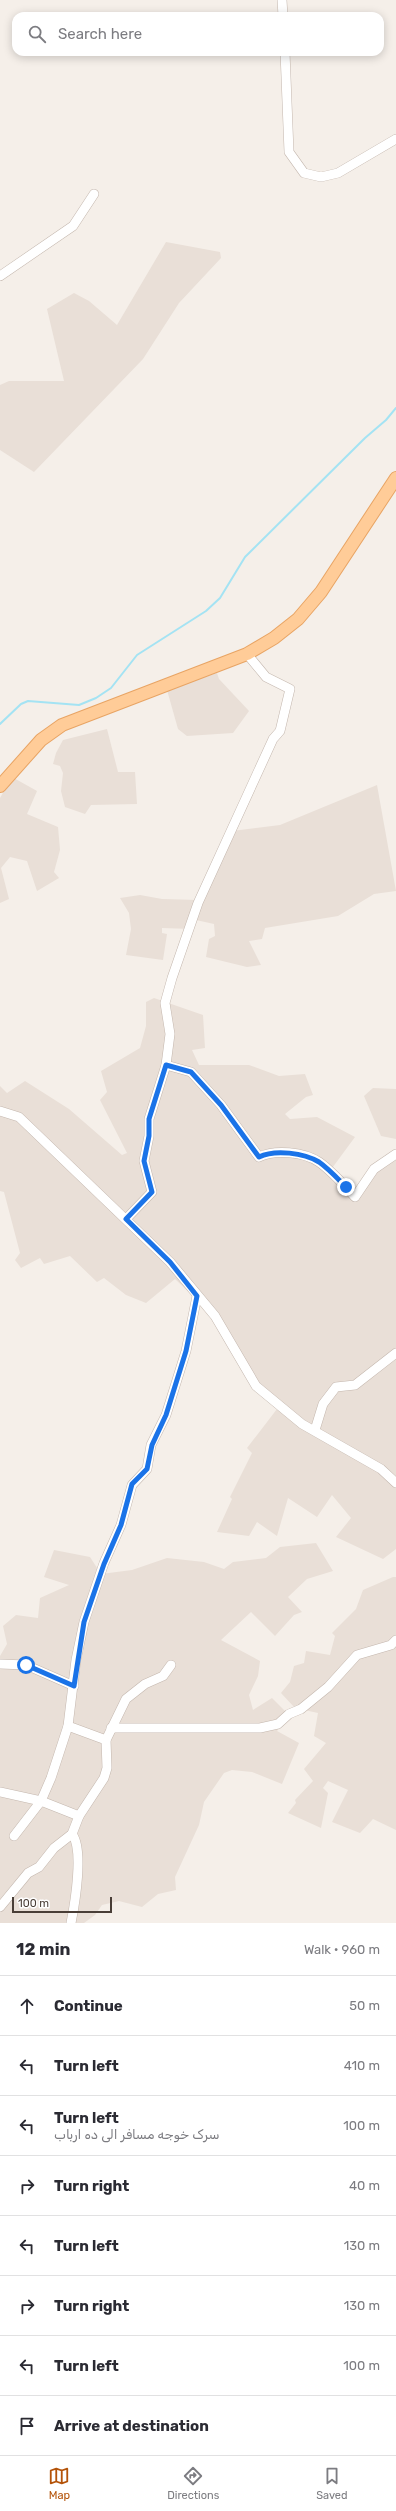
<!DOCTYPE html>
<meta charset="utf-8">
<style>
:root{--surface:#fff;--page:#f7f7f7;--text:#2b2b33;--muted:#7c7c81;--line:#e1e1e2;--accent:#b45309}
body{margin:0;font-family:Rubik,Cairo,sans-serif;background:var(--page);color:var(--text)}
.scale{position:absolute;left:12px;bottom:10px;width:100px;box-sizing:border-box;padding-left:4px;border:2px solid #493e37;border-top:0;font-size:11px;line-height:14px;white-space:nowrap;color:#493e37;-webkit-text-stroke:3px #fff;paint-order:stroke}
.stop{position:absolute;width:12px;height:12px;margin:-9px;border:3px solid #1a73e8;border-radius:50%;background:#fff}
.stop.end{background:#1a73e8;border-color:#fff;box-shadow:0 1px 4px #0008}
.list{margin:0;padding:0;list-style:none}
h2{display:flex;justify-content:space-between;align-items:center;height:52px;margin:0;padding:0 16px;font-size:17px}
h2 small{font-size:13px;font-weight:400;color:var(--muted)}
.list li{display:grid;grid-template-columns:26px 1fr auto;gap:12px;align-items:center;box-sizing:border-box;height:60px;padding:0 16px;border-top:1px solid var(--line)}
.list b{display:block;font-size:15px;white-space:nowrap}
.list p{margin:0;font-size:13px;white-space:nowrap;color:var(--muted)}
.list em{font-size:13px;font-style:normal;color:var(--muted)}
.icon{flex:none;width:22px;height:22px;fill:none;stroke:currentColor;stroke-width:2;stroke-linecap:round;stroke-linejoin:round}
.map{position:relative;flex:none;width:396px;height:1923px;overflow:hidden}
.search{position:absolute;background:var(--surface);box-shadow:0 2px 10px #0003;left:12px;right:12px;top:12px;height:44px;display:flex;align-items:center;gap:10px;box-sizing:border-box;padding:0 14px;border-radius:12px;color:var(--muted);font-size:15px}
.sheet{height:532px;background:var(--surface)}
nav{display:flex;justify-content:space-around;align-items:center;box-sizing:border-box;height:56px;border-top:1px solid var(--line);background:var(--surface);font-size:11px;color:var(--muted)}
nav a{display:grid;justify-items:center;gap:2px}
nav .on{color:var(--accent)}
.map>svg:first-child{display:block}
.residential{fill:#e9dfd7}
.lines{fill:none;stroke-linecap:round;stroke-linejoin:round}
.stream{stroke:#a4e3f3;stroke-width:2}
.minor-casing{stroke:#c4b7ae;stroke-width:10}
.major-casing{stroke:#e8a464;stroke-width:14}
.minor{stroke:#fff;stroke-width:9}
.major{stroke:#ffcc98;stroke-width:12}
.route{stroke:#1a73e8;stroke-width:5}
</style>
<div class="map">
<svg width="396" height="1923" viewBox="0 0 396 1923">
<rect width="100%" height="100%" fill="#f5efe9"/>
<g class="residential">
<path d="M 166,242 L 220,252 L 221,258 L 179,303 L 143,359 L 34,472 L 0,450 L 0,385 L 9,381 L 64,381 L 47,309 L 74,293 L 89,301 L 117,325 Z"/>
<path d="M 217,673 L 219,679 L 249,711 L 233,733 L 187,736 L 178,729 L 167,690 Z"/>
<path d="M 107,729 L 118,772 L 135,772 L 137,804 L 91,805 L 85,814 L 65,807 L 61,791 L 63,773 L 60,766 L 53,764 L 56,753 L 63,740 Z"/>
<path d="M 12,777 L 37,791 L 27,814 L 58,827 L 60,850 L 54,872 L 59,878 L 37,891 L 27,861 L 10,857 L 1,868 L 9,899 L 0,903 L 0,798 Z"/>
<path d="M 377,785 L 396,891 L 374,894 L 338,916 L 265,928 L 262,939 L 249,941 L 261,965 L 247,967 L 206,957 L 209,939 L 215,936 L 214,924 L 196,920 L 191,929 L 162,928 L 162,933 L 167,934 L 163,960 L 126,955 L 131,929 L 129,913 L 120,898 L 140,895 L 162,899 L 198,900 L 232,831 L 280,825 Z"/>
<path d="M 154,998 L 203,1015 L 205,1048 L 192,1050 L 199,1065 L 249,1065 L 279,1076 L 305,1074 L 313,1095 L 306,1097 L 285,1114 L 290,1119 L 317,1117 L 355,1137 L 327,1175 L 356,1194 L 370,1173 L 396,1153 L 396,1549 L 383,1559 L 336,1537 L 351,1518 L 332,1495 L 317,1517 L 288,1498 L 277,1536 L 257,1522 L 249,1536 L 217,1532 L 232,1499 L 230,1497 L 252,1453 L 247,1448 L 277,1409 L 262,1390 L 219,1321 L 175,1279 L 146,1303 L 126,1295 L 104,1278 L 97,1282 L 70,1256 L 44,1264 L 40,1258 L 21,1268 L 15,1260 L 20,1253 L 4,1192 L 0,1191 L 0,1086 L 7,1093 L 25,1081 L 69,1109 L 122,1155 L 127,1153 L 100,1100 L 107,1092 L 101,1071 L 140,1048 L 146,1026 L 146,1002 Z"/>
<path d="M 373,1088 L 396,1089 L 396,1139 L 381,1136 L 364,1096 Z"/>
<path d="M 316,1543 L 333,1571 L 307,1579 L 288,1597 L 302,1612 L 294,1615 L 275,1636 L 251,1612 L 221,1640 L 260,1661 L 258,1676 L 249,1695 L 253,1710 L 272,1698 L 289,1715 L 277,1731 L 299,1743 L 282,1784 L 252,1772 L 232,1770 L 224,1773 L 204,1802 L 199,1825 L 175,1877 L 176,1890 L 158,1894 L 142,1907 L 119,1901 L 102,1905 L 95,1915 L 84,1923 L 0,1923 L 0,1656 L 7,1644 L 3,1626 L 16,1615 L 38,1618 L 40,1598 L 69,1585 L 44,1577 L 54,1550 L 90,1557 L 101,1574 L 132,1570 L 167,1558 L 204,1562 L 224,1569 L 233,1562 L 266,1558 L 280,1547 Z"/>
<path d="M 393,1577 L 396,1577 L 396,1830 L 373,1819 L 360,1833 L 332,1822 L 348,1790 L 328,1781 L 323,1788 L 328,1793 L 321,1828 L 288,1813 L 296,1803 L 295,1800 L 313,1781 L 304,1769 L 326,1743 L 314,1736 L 318,1713 L 295,1708 L 281,1693 L 290,1682 L 294,1666 L 304,1663 L 306,1651 L 330,1655 L 335,1636 L 332,1633 L 356,1609 L 363,1590 Z"/>
</g>
<g class="lines">
<path class="stream" d="M 0,724 L 21,704 L 28,701 L 79,705 L 96,698 L 111,688 L 137,655 L 206,611 L 220,598 L 245,557 L 365,438 L 386,420 L 396,408"/>
<defs>
<g id="minor">
<path d="M 282,0 L 283,16"/>
<path d="M 285,52 L 289,152 L 304,173 L 321,177 L 338,173 L 396,139"/>
<path d="M 0,276 L 73,226 L 94,194"/>
<path d="M 166,1065 L 191,1072 L 221,1105 L 259,1157 C 275,1149 304,1152 319,1162 C 332,1171 344,1185 355,1197 L 374,1169 L 396,1154"/>
<path d="M 0,1111 L 19,1117 L 170,1262 L 215,1316 L 256,1386 L 302,1424 L 381,1469 L 396,1483"/>
<path d="M 126,1219 L 152,1192 L 144,1161 L 149,1136 L 149,1119 L 166,1065 L 170,1034 L 165,1003 L 172,978 L 198,903 L 273,739 L 280,731 L 290,689 L 266,677 L 247,654"/>
<path d="M 315,1430 L 323,1404 L 336,1387 L 355,1385 L 396,1353"/>
<path d="M 0,1664 L 26,1665 L 74,1686"/>
<path d="M 68,1726 L 106,1740"/>
<path d="M 111,1728 L 260,1728 L 278,1724 L 289,1714 L 301,1709 L 328,1687 L 357,1655 L 391,1645 L 396,1640"/>
<path d="M 0,1792 L 41,1801 L 79,1816"/>
<path d="M 14,1836 L 41,1801 L 51,1778 L 68,1726 L 76,1660 L 84,1622 L 104,1563 L 121,1525 L 132,1485 L 147,1469 L 151,1445 L 166,1415 L 186,1351 L 197,1296"/>
<path d="M 0,1907 L 28,1873 L 39,1867 L 54,1848 L 72,1834"/>
<path d="M 71,1923 C 75,1903 84,1849 72,1834 L 79,1816 L 104,1778 L 107,1768 L 106,1740 L 126,1699 L 145,1684 L 163,1676 L 171,1665"/>
</g>
<path id="major" d="M 0,786 L 41,740 L 62,725 L 247,654 L 274,638 L 298,619 L 321,592 L 396,478"/>
</defs>
<use href="#minor" class="minor-casing"/>
<use href="#major" class="major-casing"/>
<use href="#minor" class="minor"/>
<use href="#major" class="major"/>
</g>
<g class="lines">
<path class="route" d="M 26,1665 L 74,1686 L 84,1622 L 104,1564 L 121,1525 L 132,1484 L 147,1469 L 152,1445 L 166,1415 L 186,1351 L 197,1296 L 170,1262 L 126,1219 L 152,1192 L 144,1161 L 149,1136 L 149,1119 L 166,1065 L 191,1072 L 221,1105 L 259,1157 C 275,1149 304,1153 319,1162 C 329,1169 338,1179 346,1187"/>
</g>
</svg>
<div class="scale">100 m</div>
<div class="stop" style="left:26px;top:1665px"></div>
<div class="stop end" style="left:346px;top:1187px"></div>
<div class="search"><svg class="icon" aria-label="search" viewBox="0 0 24 24"><circle cx="10" cy="10" r="6"/><path d="M15 15l6 6"/></svg>Search here</div>
</div>
<section class="sheet">
<h2>12 min<small>Walk · 960 m</small></h2>
<ul class="list">
<li><svg class="icon" aria-label="ahead" viewBox="0 0 24 24"><path d="M12 20V5M6 11l6-6 6 6"/></svg><div><b>Continue</b></div><em>50 m</em></li>
<li><svg class="icon" aria-label="left" viewBox="0 0 24 24"><path d="M17 20v-9H6M10 6l-5 5 5 5"/></svg><div><b>Turn left</b></div><em>410 m</em></li>
<li><svg class="icon" aria-label="left" viewBox="0 0 24 24"><path d="M17 20v-9H6M10 6l-5 5 5 5"/></svg><div><b>Turn left</b><p>سرک خوجه مسافر الی ده ارباب</p></div><em>100 m</em></li>
<li><svg class="icon" aria-label="right" viewBox="0 0 24 24"><path d="M7 20v-9h11M14 6l5 5-5 5"/></svg><div><b>Turn right</b></div><em>40 m</em></li>
<li><svg class="icon" aria-label="left" viewBox="0 0 24 24"><path d="M17 20v-9H6M10 6l-5 5 5 5"/></svg><div><b>Turn left</b></div><em>130 m</em></li>
<li><svg class="icon" aria-label="right" viewBox="0 0 24 24"><path d="M7 20v-9h11M14 6l5 5-5 5"/></svg><div><b>Turn right</b></div><em>130 m</em></li>
<li><svg class="icon" aria-label="left" viewBox="0 0 24 24"><path d="M17 20v-9H6M10 6l-5 5 5 5"/></svg><div><b>Turn left</b></div><em>100 m</em></li>
<li><svg class="icon" aria-label="arrive" viewBox="0 0 24 24"><path d="M6 21V4h12l-3 4 3 4H6"/></svg><div><b>Arrive at destination</b></div></li>
</ul>
</section>
<nav>
<a class="on"><svg class="icon" aria-label="map" viewBox="0 0 24 24"><path d="M3 6l6-2 6 2 6-2v14l-6 2-6-2-6 2zM9 4v14M15 6v14"/></svg>Map</a>
<a><svg class="icon" aria-label="directions" viewBox="0 0 24 24"><path d="M12 3l9 9-9 9-9-9zM9 14v-3h6M13 9l2 2-2 2"/></svg>Directions</a>
<a><svg class="icon" aria-label="saved" viewBox="0 0 24 24"><path d="M7 4h10v16l-5-4-5 4z"/></svg>Saved</a>
</nav>
